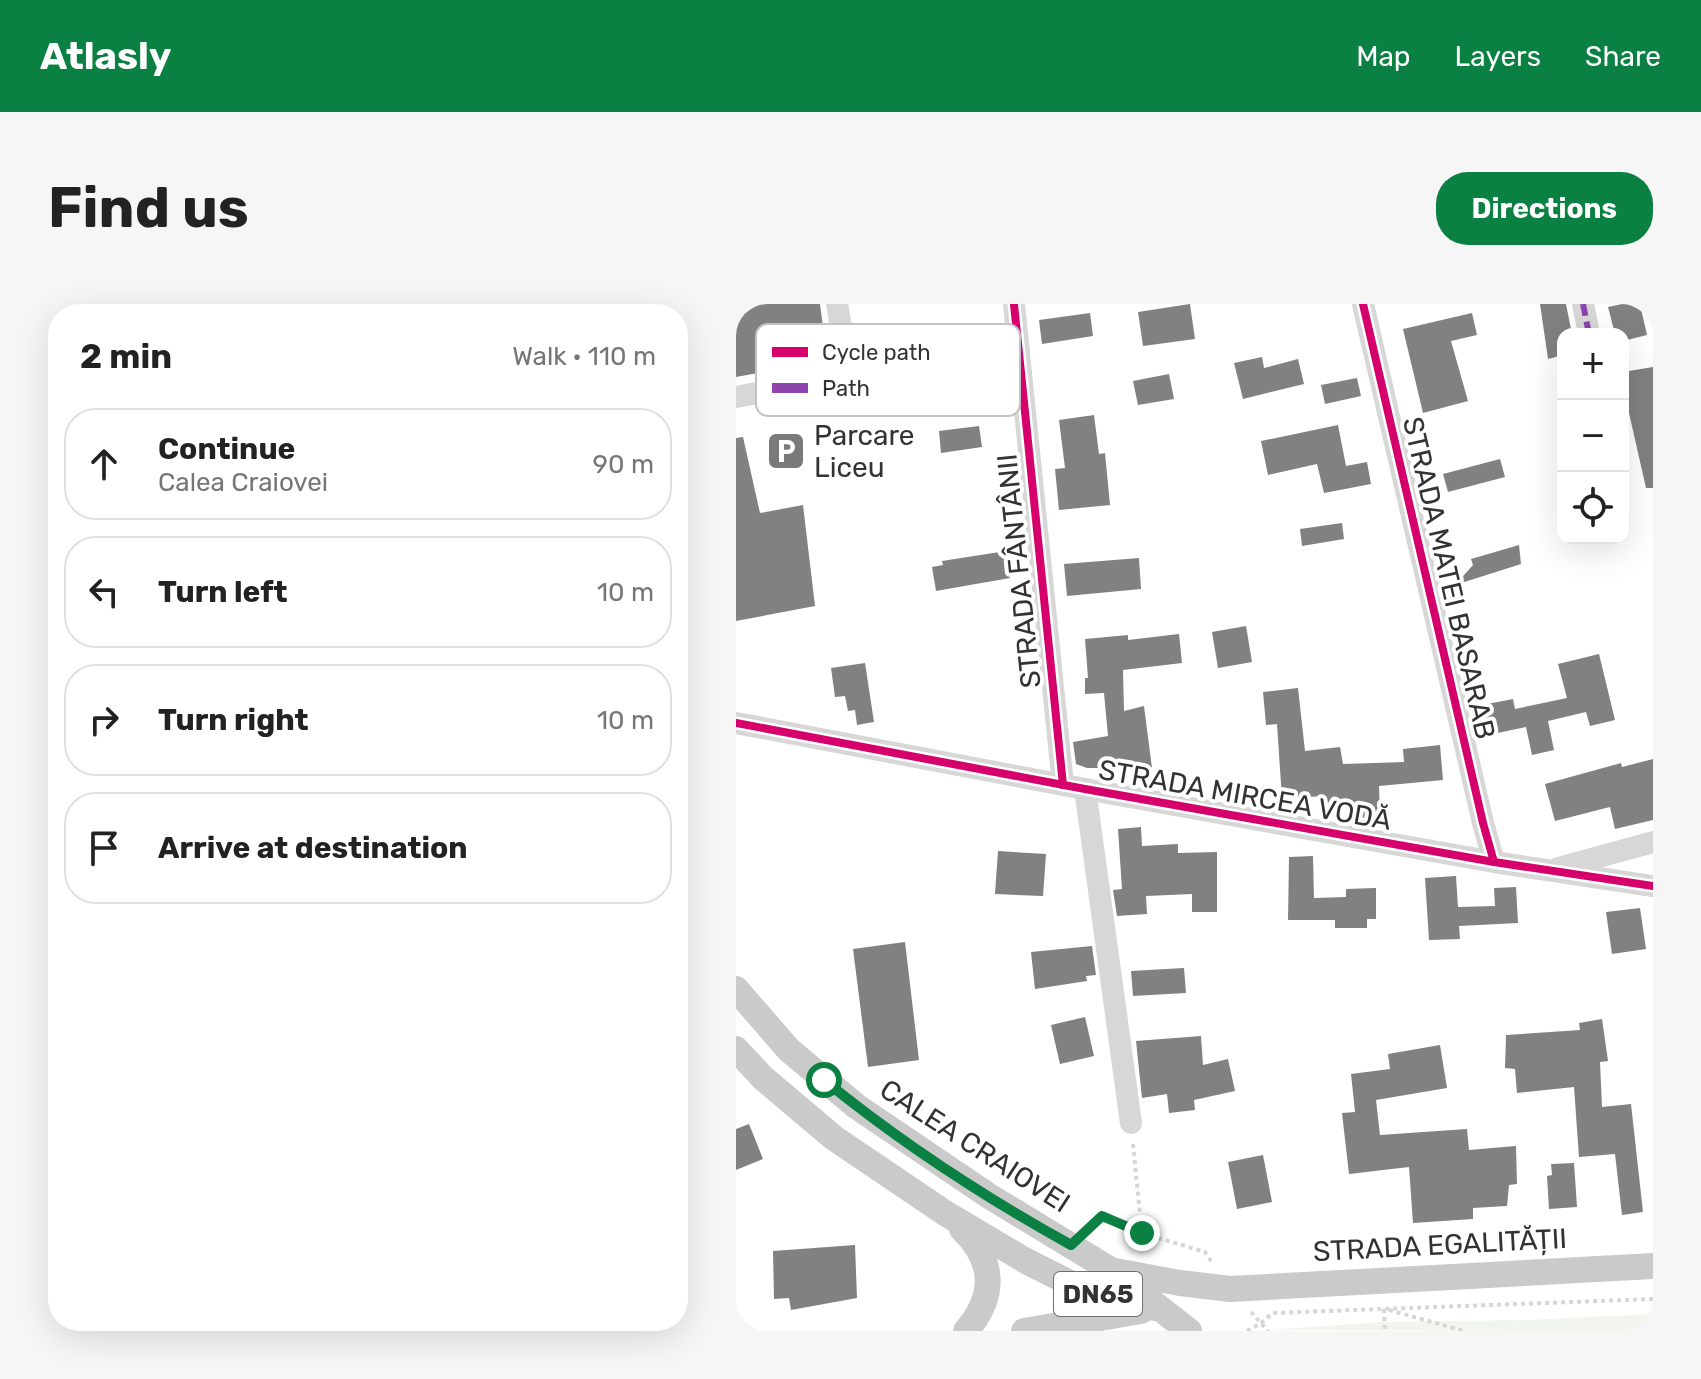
<!DOCTYPE html>
<meta charset="utf-8">
<style>
:root{--surface:#fff;--page:#f6f6f6;--text:#222;--muted:#767676;--line:#e0e0e0;--accent:#0b8043}
body{margin:0;font-family:Rubik,sans-serif;background:var(--page);color:var(--text)}
.controls{position:absolute;right:24px;top:24px;display:grid;overflow:hidden;border-radius:16px;box-shadow:0 8px 32px #0002}
.controls button{width:72px;height:72px;display:grid;place-items:center;padding:0;border:0;border-bottom:2px solid var(--line);background:var(--surface);color:var(--text);font:40px sans-serif}
.stop{position:absolute;width:24px;height:24px;margin:-18px;border:6px solid #0b8043;border-radius:50%;background:#fff}
.stop.end{background:#0b8043;border-color:#fff;box-shadow:0 2px 8px #0008}
.list{margin:0;padding:0;list-style:none}
h2{display:flex;justify-content:space-between;align-items:center;height:104px;margin:0;padding:0 32px;font-size:34px}
h2 small{font-size:26px;font-weight:400;color:var(--muted)}
.list li{display:grid;grid-template-columns:52px 1fr auto;gap:24px;align-items:center;box-sizing:border-box;height:112px;margin:0 16px 16px;padding:0 16px;border:2px solid var(--line);border-radius:32px}
.list b{display:block;font-size:30px;white-space:nowrap}
.list p{margin:0;font-size:26px;white-space:nowrap;color:var(--muted)}
.list em{font-size:26px;font-style:normal;color:var(--muted)}
.icon{flex:none;width:44px;height:44px;fill:none;stroke:currentColor;stroke-width:2;stroke-linecap:round;stroke-linejoin:round}
.map{position:relative;flex:none;width:917px;height:1027px;overflow:hidden;border-radius:32px}
header{display:flex;align-items:center;gap:48px;box-sizing:border-box;height:112px;padding:0 40px;background:var(--accent);color:#fff}
header strong{font-size:38px}
nav{display:flex;gap:44px;margin-inline-start:auto;font-size:28px}
.intro{display:flex;align-items:center;justify-content:space-between;box-sizing:border-box;height:192px;padding:0 48px}
h1{margin:0;font-size:56px}
.button{padding:20px 36px;border-radius:32px;background:var(--accent);color:#fff;font-size:28px;font-weight:700}
main{display:flex;gap:48px;padding:0 48px}
aside{flex:1;background:var(--surface);border-radius:32px;box-shadow:0 8px 32px #0002}
.map>svg:first-child{display:block}
.green{fill:#f1f5ed}
.building{fill:#818181}
.lines{fill:none;stroke-linecap:round;stroke-linejoin:round}
.path{stroke:#d6d6d6;stroke-width:4;stroke-dasharray:4 4;stroke-linecap:butt}
.minor{stroke:#d7d7d7;stroke-width:22}
.major{stroke:#cacaca;stroke-width:26}
.quiet{stroke:#8e44ad;stroke-width:6;stroke-dasharray:12 6;stroke-linecap:butt}
.cycleway-casing{stroke:#fff;stroke-width:13}
.cycleway{stroke:#d6006c;stroke-width:8}
.route{stroke:#0b8043;stroke-width:10}
.labels{text-anchor:middle;dominant-baseline:central;stroke-width:8;stroke-linejoin:round;paint-order:stroke}
.shield{fill:#fff;stroke:#707070;stroke-width:2}
.shield-label{font-size:26px;font-weight:bold;fill:#333}
.poi-label{font-size:28px;fill:#333;stroke:#fff;text-anchor:start}
.street-label{font-size:28px;fill:#333;stroke:#fff}
.key{fill:#fff;stroke:#c2c2c2;stroke-width:2}
.key-label{font-size:22px;fill:#333}
</style>
<header>
<strong>Atlasly</strong>
<nav><a>Map</a><a>Layers</a><a>Share</a></nav>
</header>
<div class="intro"><h1>Find us</h1><a class="button">Directions</a></div>
<main>
<aside>
<h2>2 min<small>Walk · 110 m</small></h2>
<ul class="list">
<li><svg class="icon" aria-label="ahead" viewBox="0 0 24 24"><path d="M12 20V5M6 11l6-6 6 6"/></svg><div><b>Continue</b><p>Calea Craiovei</p></div><em>90 m</em></li>
<li><svg class="icon" aria-label="left" viewBox="0 0 24 24"><path d="M17 20v-9H6M10 6l-5 5 5 5"/></svg><div><b>Turn left</b></div><em>10 m</em></li>
<li><svg class="icon" aria-label="right" viewBox="0 0 24 24"><path d="M7 20v-9h11M14 6l5 5-5 5"/></svg><div><b>Turn right</b></div><em>10 m</em></li>
<li><svg class="icon" aria-label="arrive" viewBox="0 0 24 24"><path d="M6 21V4h12l-3 4 3 4H6"/></svg><div><b>Arrive at destination</b></div></li>
</ul>
</aside>
<div class="map">
<svg width="917" height="1027" viewBox="0 0 917 1027">
<rect width="100%" height="100%" fill="#fff"/>
<path class="green" d="M 917,1010 L 917,1027 L 530,1026 L 648,1018 L 794,1016 Z"/>
<g class="building">
<path d="M 4,0 L 84,0 L 89,38 L 19,48 L 22,69 L 0,73 L 0,13 L 5,12 Z"/>
<path d="M 454,0 L 459,35 L 407,42 L 402,8 Z"/>
<path d="M 804,0 L 830,0 L 836,30 L 827,30 L 827,51 L 812,55 Z"/>
<path d="M 886,0 L 904,0 L 911,31 L 887,37 L 887,30 L 879,30 L 872,3 Z"/>
<path d="M 354,9 L 357,32 L 306,40 L 303,16 Z"/>
<path d="M 736,9 L 741,31 L 715,37 L 732,97 L 687,109 L 667,25 Z"/>
<path d="M 526,53 L 528,64 L 562,55 L 568,80 L 507,95 L 498,59 Z"/>
<path d="M 917,63 L 917,184 L 910,184 L 893,109 L 890,109 L 887,94 L 887,68 Z"/>
<path d="M 433,70 L 438,95 L 402,101 L 397,77 Z"/>
<path d="M 621,74 L 625,92 L 589,100 L 585,81 Z"/>
<path d="M 358,111 L 363,150 L 369,149 L 374,201 L 323,206 L 319,165 L 329,164 L 323,116 Z"/>
<path d="M 602,121 L 610,162 L 631,158 L 635,180 L 588,189 L 581,160 L 532,171 L 525,137 Z"/>
<path d="M 243,122 L 246,143 L 205,149 L 203,127 Z"/>
<path d="M 7,133 L 24,209 L 67,201 L 79,302 L 0,317 L 0,134 Z"/>
<path d="M 764,155 L 769,173 L 712,188 L 707,170 Z"/>
<path d="M 606,219 L 608,235 L 566,242 L 564,225 Z"/>
<path d="M 783,241 L 785,260 L 719,281 L 737,261 L 735,255 Z"/>
<path d="M 270,247 L 274,274 L 200,287 L 196,263 L 207,261 L 206,257 Z"/>
<path d="M 403,254 L 405,285 L 331,292 L 328,260 Z"/>
<path d="M 510,322 L 516,358 L 482,364 L 476,328 Z"/>
<path d="M 443,330 L 446,359 L 387,366 L 388,407 L 408,402 L 416,464 L 351,464 L 340,460 L 337,438 L 372,432 L 368,389 L 349,390 L 349,374 L 352,374 L 349,335 L 392,331 L 392,336 Z"/>
<path d="M 863,350 L 879,416 L 854,422 L 850,408 L 812,417 L 818,446 L 796,451 L 790,423 L 752,431 L 746,401 L 777,395 L 779,405 L 831,394 L 822,360 Z"/>
<path d="M 129,359 L 138,418 L 121,421 L 119,406 L 112,407 L 109,392 L 99,393 L 95,364 Z"/>
<path d="M 562,384 L 569,447 L 604,443 L 607,460 L 668,458 L 667,445 L 704,441 L 707,476 L 643,482 L 644,513 L 621,514 L 621,502 L 589,506 L 587,492 L 546,495 L 541,420 L 530,421 L 527,388 Z"/>
<path d="M 917,455 L 917,516 L 879,525 L 874,503 L 819,517 L 809,480 L 885,459 L 886,463 Z"/>
<path d="M 405,523 L 406,542 L 442,540 L 442,549 L 481,548 L 481,608 L 456,608 L 456,590 L 410,592 L 411,610 L 381,612 L 377,586 L 386,585 L 382,525 Z"/>
<path d="M 262,547 L 310,550 L 307,592 L 259,590 Z"/>
<path d="M 577,552 L 578,594 L 610,593 L 610,585 L 640,584 L 640,615 L 631,615 L 631,624 L 599,624 L 599,616 L 552,616 L 553,553 Z"/>
<path d="M 720,572 L 722,603 L 759,602 L 758,584 L 780,583 L 782,619 L 723,622 L 724,635 L 693,636 L 689,574 Z"/>
<path d="M 904,604 L 910,645 L 876,650 L 870,608 Z"/>
<path d="M 169,638 L 183,756 L 132,763 L 117,645 Z"/>
<path d="M 356,642 L 360,671 L 350,672 L 351,677 L 299,685 L 295,648 Z"/>
<path d="M 448,664 L 450,689 L 397,692 L 395,667 Z"/>
<path d="M 349,713 L 358,752 L 324,760 L 315,721 Z"/>
<path d="M 866,715 L 872,757 L 864,758 L 866,803 L 895,800 L 907,908 L 886,911 L 879,850 L 843,853 L 838,783 L 781,789 L 779,765 L 769,764 L 770,731 L 844,726 L 843,719 Z"/>
<path d="M 465,732 L 467,761 L 492,755 L 499,787 L 458,796 L 459,806 L 433,809 L 431,790 L 406,794 L 400,737 Z"/>
<path d="M 704,741 L 711,784 L 640,796 L 644,831 L 731,825 L 733,846 L 780,842 L 781,880 L 773,881 L 771,902 L 737,904 L 737,915 L 677,919 L 673,863 L 613,870 L 606,809 L 619,808 L 615,770 L 654,765 L 652,750 Z"/>
<path d="M 13,820 L 27,855 L 0,866 L 0,825 Z"/>
<path d="M 527,851 L 536,898 L 501,905 L 492,858 Z"/>
<path d="M 838,859 L 841,903 L 813,905 L 811,872 L 816,871 L 815,860 Z"/>
<path d="M 119,941 L 121,994 L 55,1006 L 53,994 L 38,995 L 37,947 Z"/>
</g>
<g class="lines">
<g class="path">
<path d="M 397,840 L 406,929"/>
<path d="M 352,926 L 366,912 L 406,929 L 469,948 L 477,960"/>
<path d="M 648,1005 L 649,1027"/>
<path d="M 653,1006 L 728,1027"/>
<path d="M 515,1008 L 532,1027"/>
<path d="M 511,1027 L 525,1019 L 537,1009 L 917,995"/>
</g>
<g class="minor">
<path d="M 278,0 L 327,481"/>
<path d="M 627,0 L 747,519 L 758,558"/>
<path d="M 847,0 L 853,30"/>
<path d="M 0,93 L 113,71 L 101,0"/>
<path d="M 0,419 L 349,485 L 758,558 L 917,582"/>
<path d="M 349,485 L 395,819"/>
<path d="M 822,564 L 917,538"/>
</g>
<g class="major">
<path d="M 0,685 L 53,746 L 120,802 L 253,892 L 375,966 L 453,1027"/>
<path d="M 0,745 L 27,774 L 98,834 L 209,909 L 290,957 L 338,981 L 380,996 L 419,1004"/>
<path d="M 226,925 C 259,957 260,992 230,1027"/>
<path d="M 379,967 L 444,979 L 494,985 L 917,962"/>
<path d="M 288,1027 L 405,1007"/>
</g>
<path class="quiet" d="M 847,0 L 853,30"/>
<defs>
<g id="cycleway">
<path d="M 278,0 L 327,481"/>
<path d="M 627,0 L 747,519 L 758,558"/>
<path d="M 0,419 L 349,485 L 758,558 L 917,582"/>
</g>
</defs>
<use href="#cycleway" class="cycleway-casing"/>
<use href="#cycleway" class="cycleway"/>
</g>
<g class="lines">
<path class="route" d="M 88,776 C 163,837 250,894 335,941 L 366,912 L 406,929"/>
</g>
<defs>
<symbol id="parking-square" viewBox="-11 -11 22 22"><rect x="-9" y="-9" width="18" height="18" rx="4" fill="#7a7a7a" stroke="#fff"/><path d="M-3.5-5.5H1a3.5 3.5 0 0 1 0 7H-1V5.5H-3.5ZM-1-3.4V-.6H.8a1.4 1.4 0 0 0 0-2.8Z" fill="#fff"/></symbol>
</defs>
<g fill-rule="evenodd">
<use href="#parking-square" x="28" y="125" width="44" height="44"/>
</g>
<g class="labels">
<rect class="shield" x="318" y="968" width="88" height="44" rx="6"/>
<g class="shield-label">
<text x="362" y="990">DN65</text>
</g>
<g class="poi-label">
<text x="78" y="131">Parcare<tspan x="78" dy="32">Liceu</tspan></text>
</g>
<g class="street-label">
<text transform="translate(283 267) rotate(-96)">STRADA FÂNTÂNII</text>
<text transform="translate(713 274) rotate(77)">STRADA MATEI BASARAB</text>
<text transform="translate(509 491) rotate(10)">STRADA MIRCEA VODĂ</text>
<text transform="translate(239 842) rotate(33)">CALEA CRAIOVEI</text>
<text transform="translate(704 941) rotate(-3)">STRADA EGALITĂȚII</text>
</g>
</g>
<rect x="20" y="20" width="264" height="92" rx="12" class="key"/>
<rect x="36" y="43" width="36" height="10" fill="#d6006c"/>
<rect x="36" y="79" width="36" height="10" fill="#8e44ad"/>
<g class="key-label">
<text x="86" y="56">Cycle path</text>
<text x="86" y="92">Path</text>
</g>
</svg>
<div class="controls">
<button>+</button>
<button>−</button>
<button><svg class="icon" aria-label="locate" viewBox="0 0 24 24"><circle cx="12" cy="12" r="6"/><path d="M12 2v4M12 18v4M2 12h4M18 12h4"/></svg></button>
</div>
<div class="stop" style="left:88px;top:776px"></div>
<div class="stop end" style="left:406px;top:929px"></div>
</div>
</main>
